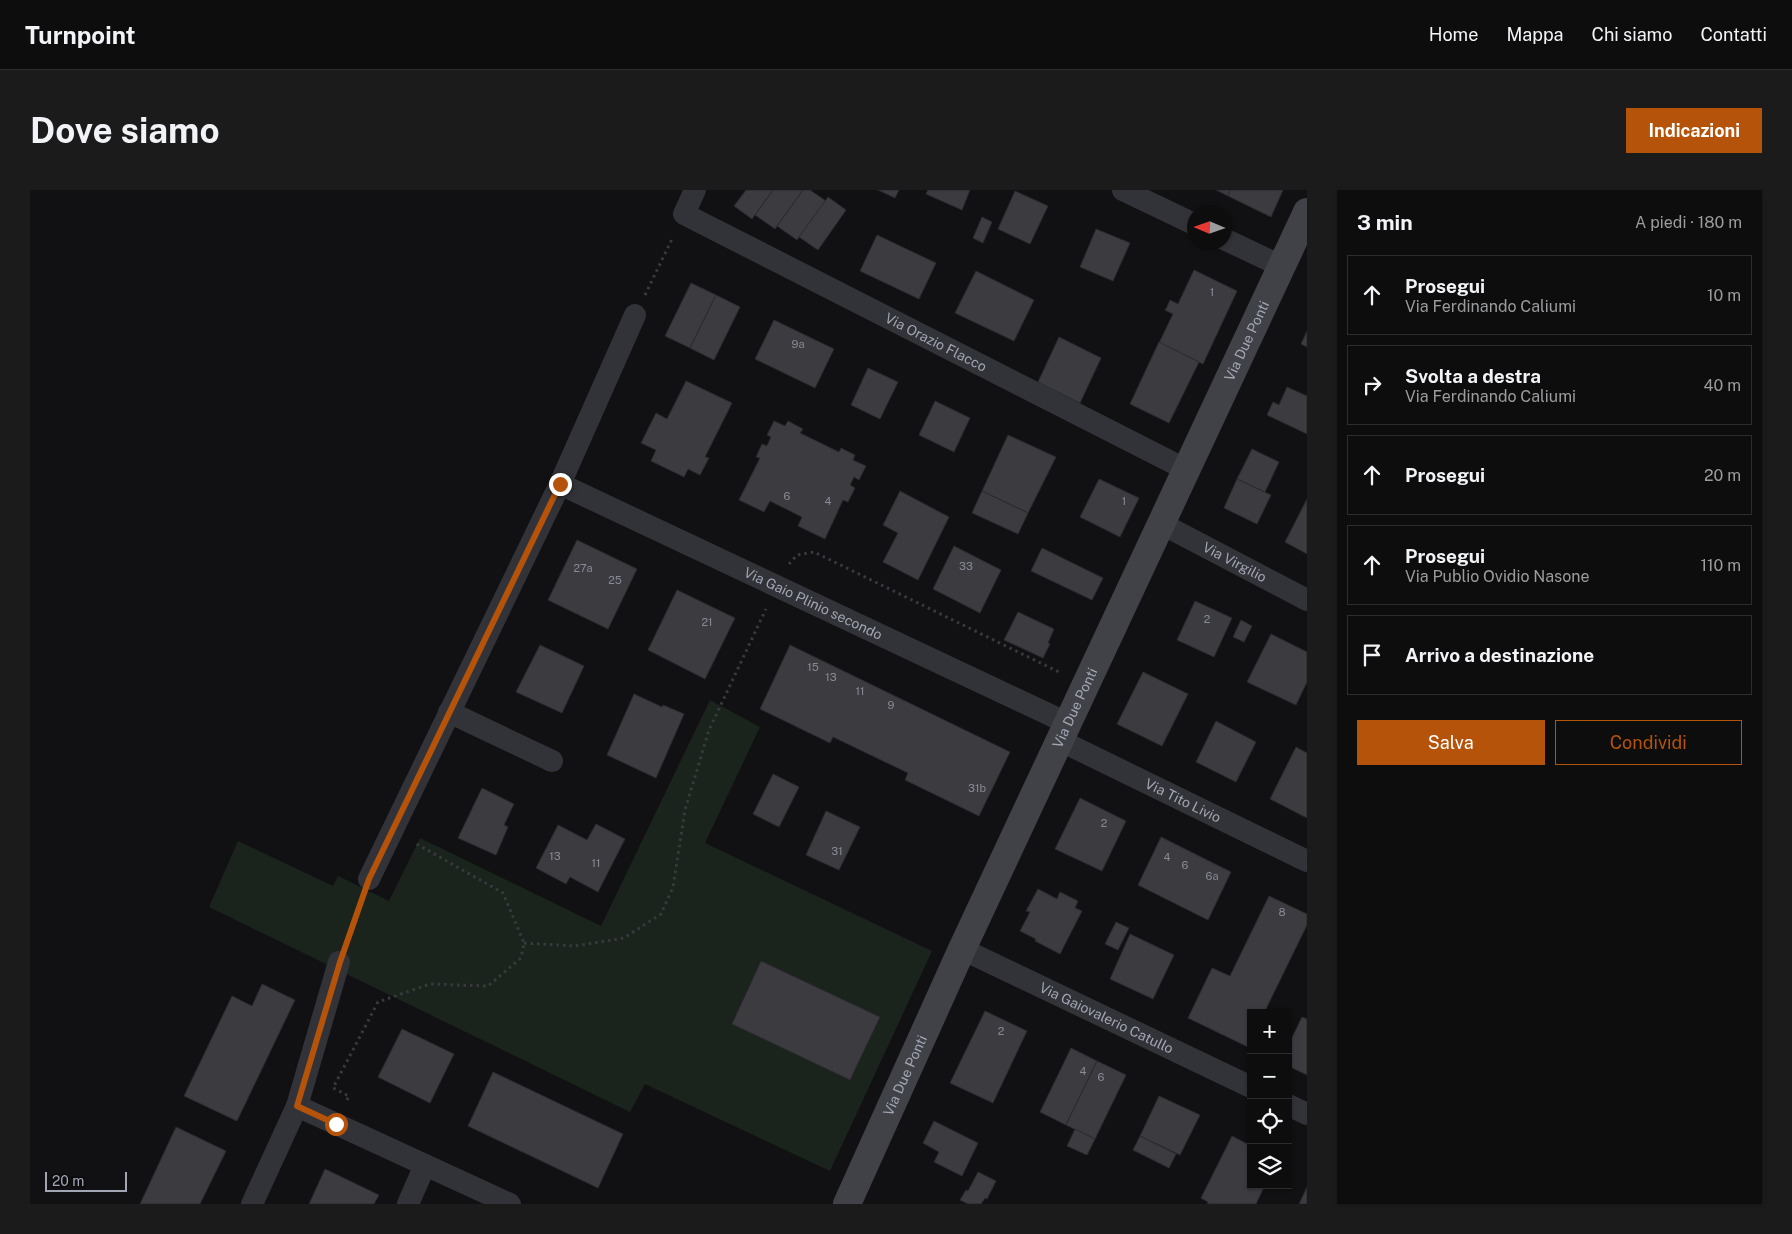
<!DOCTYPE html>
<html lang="it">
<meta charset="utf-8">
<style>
:root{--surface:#0d0d0e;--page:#1b1b1c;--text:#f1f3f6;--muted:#9a9c9e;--line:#2d2d2e;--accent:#b45309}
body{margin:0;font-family:"Public Sans",sans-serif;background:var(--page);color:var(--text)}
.controls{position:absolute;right:15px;bottom:15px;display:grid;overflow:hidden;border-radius:0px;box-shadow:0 1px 4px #0004}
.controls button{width:45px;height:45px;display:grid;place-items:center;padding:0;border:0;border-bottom:1px solid var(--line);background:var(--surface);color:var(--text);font:25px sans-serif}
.compass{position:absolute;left:1157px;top:15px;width:45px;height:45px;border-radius:50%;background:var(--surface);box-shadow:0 1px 4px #0004;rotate:272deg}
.scale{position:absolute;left:15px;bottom:12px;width:82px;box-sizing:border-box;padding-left:5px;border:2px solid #a2a6b4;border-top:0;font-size:14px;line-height:18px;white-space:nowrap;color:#a2a6b4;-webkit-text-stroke:4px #0c0c0e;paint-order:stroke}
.stop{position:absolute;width:15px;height:15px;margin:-11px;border:4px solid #b45309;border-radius:50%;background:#fff}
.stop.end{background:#b45309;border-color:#fff;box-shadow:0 1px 5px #0008}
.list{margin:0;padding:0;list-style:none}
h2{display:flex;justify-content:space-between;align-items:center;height:65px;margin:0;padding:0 20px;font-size:21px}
h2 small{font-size:16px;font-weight:400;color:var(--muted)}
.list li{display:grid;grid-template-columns:32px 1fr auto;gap:15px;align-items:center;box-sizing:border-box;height:80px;margin:0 10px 10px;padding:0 10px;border:1px solid var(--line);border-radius:0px}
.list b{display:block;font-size:19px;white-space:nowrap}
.list p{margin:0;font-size:16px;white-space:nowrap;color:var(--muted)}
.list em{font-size:16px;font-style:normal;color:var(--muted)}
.actions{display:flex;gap:10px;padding:15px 20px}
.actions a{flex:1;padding:11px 0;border:1px solid var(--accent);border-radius:0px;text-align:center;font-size:18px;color:var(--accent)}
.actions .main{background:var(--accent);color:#fff}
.icon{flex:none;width:28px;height:28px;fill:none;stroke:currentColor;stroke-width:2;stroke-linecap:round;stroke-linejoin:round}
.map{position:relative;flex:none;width:1277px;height:1014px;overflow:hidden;border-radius:0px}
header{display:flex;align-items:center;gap:30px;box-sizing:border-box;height:70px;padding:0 25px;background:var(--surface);border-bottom:1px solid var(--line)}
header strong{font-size:24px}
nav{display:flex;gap:28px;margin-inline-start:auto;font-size:18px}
.intro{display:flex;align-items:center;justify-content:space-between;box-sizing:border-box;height:120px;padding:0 30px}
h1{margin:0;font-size:35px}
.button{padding:12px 22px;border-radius:0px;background:var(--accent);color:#fff;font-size:18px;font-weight:700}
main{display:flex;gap:30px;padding:0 30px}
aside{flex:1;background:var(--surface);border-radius:0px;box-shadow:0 1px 4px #0004}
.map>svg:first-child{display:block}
.green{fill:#1b231d}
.building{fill:#3b3b40;stroke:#2b2b2f}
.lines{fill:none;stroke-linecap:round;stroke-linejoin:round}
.path{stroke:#383a3f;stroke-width:3;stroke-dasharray:2.5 4;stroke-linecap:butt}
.street{stroke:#323338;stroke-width:22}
.secondary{stroke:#404248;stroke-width:28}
.route{stroke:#b45309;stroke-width:6}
.labels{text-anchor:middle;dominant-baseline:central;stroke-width:5;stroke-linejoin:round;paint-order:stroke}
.number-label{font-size:11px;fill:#888b97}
.street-label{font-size:14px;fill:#a2a6b4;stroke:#0c0c0e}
</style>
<header>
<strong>Turnpoint</strong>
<nav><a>Home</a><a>Mappa</a><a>Chi siamo</a><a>Contatti</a></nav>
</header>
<div class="intro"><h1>Dove siamo</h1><a class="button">Indicazioni</a></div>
<main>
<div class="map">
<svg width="1277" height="1014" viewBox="0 0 1277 1014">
<rect width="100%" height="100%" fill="#111113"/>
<path class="green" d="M 680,510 L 730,537 L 675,653 L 902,761 L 800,981 L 615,894 L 600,922 L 179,717 L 208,651 L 303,696 L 308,686 L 359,711 L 390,648 L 571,736 Z"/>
<g class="building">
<path d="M 716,0 L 743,0 L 722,29 L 704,16 Z"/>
<path d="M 743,0 L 773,0 L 745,39 L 725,25 Z"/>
<path d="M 773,0 L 780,0 L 796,11 L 767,50 L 747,36 Z"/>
<path d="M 848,0 L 869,0 L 865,8 Z"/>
<path d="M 898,0 L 940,0 L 932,20 L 896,4 Z"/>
<path d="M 1186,0 L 1200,0 L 1198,6 Z"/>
<path d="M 1200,0 L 1253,0 L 1241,27 L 1198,6 Z"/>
<path d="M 985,1 L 1018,16 L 1000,54 L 968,39 Z"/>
<path d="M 798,7 L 816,20 L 788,60 L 769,47 Z"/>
<path d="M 952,27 L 962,32 L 953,53 L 943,48 Z"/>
<path d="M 1066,39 L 1100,53 L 1083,91 L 1050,77 Z"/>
<path d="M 847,45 L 906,73 L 889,109 L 830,81 Z"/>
<path d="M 1164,80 L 1207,101 L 1173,174 L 1129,153 L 1143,124 L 1135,120 L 1137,117 L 1140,110 L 1148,114 Z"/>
<path d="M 946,81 L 1004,110 L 984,151 L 925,123 Z"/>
<path d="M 661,93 L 686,105 L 660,158 L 635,146 Z"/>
<path d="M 686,105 L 710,117 L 684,170 L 660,158 Z"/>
<path d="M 744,130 L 804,159 L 785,198 L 725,169 Z"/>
<path d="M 1277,141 L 1277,157 L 1271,154 Z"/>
<path d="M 1029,147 L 1071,168 L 1050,213 L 1008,192 Z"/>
<path d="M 1129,152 L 1169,172 L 1139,233 L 1100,214 Z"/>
<path d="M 838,178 L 868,192 L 850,229 L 821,215 Z"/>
<path d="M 656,191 L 702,213 L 675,267 L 679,268 L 670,285 L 658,279 L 654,287 L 621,271 L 626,260 L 611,253 L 626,223 L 637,229 Z"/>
<path d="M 1257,197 L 1277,206 L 1277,244 L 1237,225 L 1243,212 L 1249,215 Z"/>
<path d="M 905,211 L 940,228 L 924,262 L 889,245 Z"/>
<path d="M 744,231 L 755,236 L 758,231 L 773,239 L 770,243 L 809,262 L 811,258 L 825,265 L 823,270 L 836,276 L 829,290 L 824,287 L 820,295 L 825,298 L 818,312 L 813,310 L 795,349 L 768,336 L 772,327 L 740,311 L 734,322 L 709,310 L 730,268 L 726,267 L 732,254 L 737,256 L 741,247 L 737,245 Z"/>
<path d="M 978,245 L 1026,267 L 998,323 L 952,301 Z"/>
<path d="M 1222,259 L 1249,272 L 1235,302 L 1207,289 Z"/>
<path d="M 1069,289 L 1109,308 L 1090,347 L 1050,327 Z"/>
<path d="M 1207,289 L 1241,305 L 1227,334 L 1194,318 Z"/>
<path d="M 870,301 L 919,327 L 888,390 L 853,372 L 868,343 L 853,335 Z"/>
<path d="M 952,301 L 998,323 L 988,344 L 942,323 Z"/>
<path d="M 1277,309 L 1277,364 L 1255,352 Z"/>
<path d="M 547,350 L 607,379 L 578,439 L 518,410 Z"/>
<path d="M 924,356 L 971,380 L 950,423 L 903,399 Z"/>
<path d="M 1012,358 L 1073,388 L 1062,410 L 1001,381 Z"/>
<path d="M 647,400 L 705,428 L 675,489 L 618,460 Z"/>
<path d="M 1165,411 L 1202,428 L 1184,467 L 1147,450 Z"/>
<path d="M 988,422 L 1024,439 L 1018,453 L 1020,454 L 1013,468 L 974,450 Z"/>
<path d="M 1211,430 L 1222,436 L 1214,452 L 1203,447 Z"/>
<path d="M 1241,444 L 1277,462 L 1277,492 L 1266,515 L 1217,492 Z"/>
<path d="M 510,455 L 554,476 L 532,523 L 486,502 Z"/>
<path d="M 760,455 L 980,562 L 949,626 L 875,590 L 878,583 L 803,547 L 800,553 L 730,519 Z"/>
<path d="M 1113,482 L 1158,504 L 1132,556 L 1087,534 Z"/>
<path d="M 604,504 L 632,517 L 633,515 L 654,524 L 626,588 L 577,565 Z"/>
<path d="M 1186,531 L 1226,552 L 1206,592 L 1166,572 Z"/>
<path d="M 1266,557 L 1277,563 L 1277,628 L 1240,609 Z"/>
<path d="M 743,584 L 769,597 L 749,637 L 723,624 Z"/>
<path d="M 452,598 L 484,614 L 474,635 L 478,637 L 466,665 L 428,648 Z"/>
<path d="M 1050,608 L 1096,631 L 1072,681 L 1025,659 Z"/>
<path d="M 796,621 L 830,637 L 809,680 L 776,665 Z"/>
<path d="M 566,634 L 595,649 L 568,702 L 540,687 L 536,694 L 506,678 L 528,635 L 557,650 Z"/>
<path d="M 1131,647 L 1201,682 L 1178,730 L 1108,695 Z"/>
<path d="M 1008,699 L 1027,709 L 1030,702 L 1048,711 L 1045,718 L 1052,721 L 1030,764 L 1005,751 L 1006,749 L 990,741 L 1000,722 L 996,721 Z"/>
<path d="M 1239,706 L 1277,724 L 1277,735 L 1234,823 L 1221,823 L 1221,851 L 1218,857 L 1158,828 L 1182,778 L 1200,786 Z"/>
<path d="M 1086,732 L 1099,738 L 1088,760 L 1075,754 Z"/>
<path d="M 1100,744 L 1144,765 L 1123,809 L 1080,789 Z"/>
<path d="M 731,771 L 850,827 L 820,890 L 702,834 Z"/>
<path d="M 232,794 L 265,810 L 207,931 L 154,906 L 202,806 L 222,816 Z"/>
<path d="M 955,821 L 997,841 L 963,913 L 920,893 Z"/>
<path d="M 1272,827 L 1277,829 L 1277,885 L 1258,876 L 1258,856 Z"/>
<path d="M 372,839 L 424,864 L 400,913 L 348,887 Z"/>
<path d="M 1041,858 L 1067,871 L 1036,935 L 1010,922 Z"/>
<path d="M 1067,871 L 1096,885 L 1065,949 L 1036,935 Z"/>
<path d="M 463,882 L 593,944 L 568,998 L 438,936 Z"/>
<path d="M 1129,906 L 1170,925 L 1150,965 L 1110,946 Z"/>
<path d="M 904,931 L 948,953 L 932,986 L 904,972 L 909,962 L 893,953 Z"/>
<path d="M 146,937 L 196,961 L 170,1014 L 110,1014 Z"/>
<path d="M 1045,939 L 1065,949 L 1057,965 L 1037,956 Z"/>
<path d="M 1110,946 L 1146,964 L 1139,978 L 1103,960 Z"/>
<path d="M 1202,946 L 1221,956 L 1221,995 L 1235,995 L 1226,1014 L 1177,1014 L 1178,1012 L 1171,1008 Z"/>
<path d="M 295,979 L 349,1005 L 344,1014 L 279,1014 Z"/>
<path d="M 948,982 L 966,991 L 957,1009 L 955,1008 L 951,1014 L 938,1014 L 930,1010 L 936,1000 L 938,1001 Z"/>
<path d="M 1277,997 L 1277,1014 L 1269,1014 Z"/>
</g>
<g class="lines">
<g class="path">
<path d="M 615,105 L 643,47"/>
<path d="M 759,374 L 767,365 L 784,362 L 1031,483"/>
<path d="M 317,749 L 330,713"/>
<path d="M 494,753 L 545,756 L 594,748 L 631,724 L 643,697 L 655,620 L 679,540 L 736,419"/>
<path d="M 317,910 L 319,906 L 303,898 L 348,812 L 400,794 L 458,796 L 491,768 L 494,753 L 473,703 L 385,653"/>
</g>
<g class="street">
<path id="s1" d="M 665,0 L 654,24 L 1157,280"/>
<path d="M 1093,0 L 1164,34"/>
<path d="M 1194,49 L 1251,76"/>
<path id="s2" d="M 530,294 L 1037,533"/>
<path id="s3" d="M 1132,334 L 1277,410"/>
<path d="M 419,522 L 522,571"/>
<path id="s4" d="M 1029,550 L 1277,671"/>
<path d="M 339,689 L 530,294 L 605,125"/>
<path id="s5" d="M 932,759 L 1221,897"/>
<path d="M 1258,915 L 1277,924"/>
<path d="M 267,916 L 480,1014"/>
<path d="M 222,1014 L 267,916 L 309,772"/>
<path d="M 378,1014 L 395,975"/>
</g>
<path class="secondary" id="s6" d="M 817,1014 L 932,759 L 1277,22"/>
</g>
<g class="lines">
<path class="route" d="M 306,934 L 267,916 L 310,772 L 339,689 L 530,294"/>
</g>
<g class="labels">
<g class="number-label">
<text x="1182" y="102">1</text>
<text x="768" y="154">9a</text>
<text x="757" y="306">6</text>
<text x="798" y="311">4</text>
<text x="1094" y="311">1</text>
<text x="936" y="376">33</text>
<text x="553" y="378">27a</text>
<text x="585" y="390">25</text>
<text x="1177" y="429">2</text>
<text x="677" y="432">21</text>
<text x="783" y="477">15</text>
<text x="801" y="487">13</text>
<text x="830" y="501">11</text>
<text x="861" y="515">9</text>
<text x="947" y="598">31b</text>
<text x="1074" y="633">2</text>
<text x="807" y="661">31</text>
<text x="525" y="666">13</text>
<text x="1137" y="667">4</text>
<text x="566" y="673">11</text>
<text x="1155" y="675">6</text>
<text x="1182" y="686">6a</text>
<text x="1252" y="722">8</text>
<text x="971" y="841">2</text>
<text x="1053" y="881">4</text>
<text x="1071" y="887">6</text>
</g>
<g class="street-label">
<text stroke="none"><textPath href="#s6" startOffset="951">Via Due Ponti</textPath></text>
<text stroke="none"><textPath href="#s1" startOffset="309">Via Orazio Flacco</textPath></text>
<text stroke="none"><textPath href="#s3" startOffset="82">Via Virgilio</textPath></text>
<text stroke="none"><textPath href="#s2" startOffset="280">Via Gaio Plinio secondo</textPath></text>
<text stroke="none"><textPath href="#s6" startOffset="546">Via Due Ponti</textPath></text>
<text stroke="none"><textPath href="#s4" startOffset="138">Via Tito Livio</textPath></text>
<text stroke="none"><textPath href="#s5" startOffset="160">Via Gaiovalerio Catullo</textPath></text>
<text stroke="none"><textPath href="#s6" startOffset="141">Via Due Ponti</textPath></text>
</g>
</g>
</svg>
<div class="controls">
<button>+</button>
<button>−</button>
<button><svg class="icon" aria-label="locate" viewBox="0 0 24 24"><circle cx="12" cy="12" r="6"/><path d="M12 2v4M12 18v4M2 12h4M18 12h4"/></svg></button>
<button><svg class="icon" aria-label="layers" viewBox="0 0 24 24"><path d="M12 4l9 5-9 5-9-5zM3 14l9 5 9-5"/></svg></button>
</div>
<svg class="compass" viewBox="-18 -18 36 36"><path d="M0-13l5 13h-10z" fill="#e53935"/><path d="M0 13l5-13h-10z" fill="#9a9c9e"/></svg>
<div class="scale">20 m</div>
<div class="stop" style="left:306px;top:934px"></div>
<div class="stop end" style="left:530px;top:294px"></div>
</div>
<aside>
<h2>3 min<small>A piedi · 180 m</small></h2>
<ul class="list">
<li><svg class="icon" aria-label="ahead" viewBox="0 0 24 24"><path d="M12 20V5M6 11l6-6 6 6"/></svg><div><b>Prosegui</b><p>Via Ferdinando Caliumi</p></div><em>10 m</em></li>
<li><svg class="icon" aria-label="right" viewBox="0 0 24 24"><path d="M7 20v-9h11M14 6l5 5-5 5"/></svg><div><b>Svolta a destra</b><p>Via Ferdinando Caliumi</p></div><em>40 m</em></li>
<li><svg class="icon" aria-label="ahead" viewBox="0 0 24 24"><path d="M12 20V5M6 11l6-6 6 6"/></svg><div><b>Prosegui</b></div><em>20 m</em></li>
<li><svg class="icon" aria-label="ahead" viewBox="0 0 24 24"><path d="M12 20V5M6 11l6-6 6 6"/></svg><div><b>Prosegui</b><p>Via Publio Ovidio Nasone</p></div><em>110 m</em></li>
<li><svg class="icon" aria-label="arrive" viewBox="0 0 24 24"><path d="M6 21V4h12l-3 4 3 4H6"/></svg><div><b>Arrivo a destinazione</b></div></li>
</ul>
<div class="actions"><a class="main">Salva</a><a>Condividi</a></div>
</aside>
</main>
